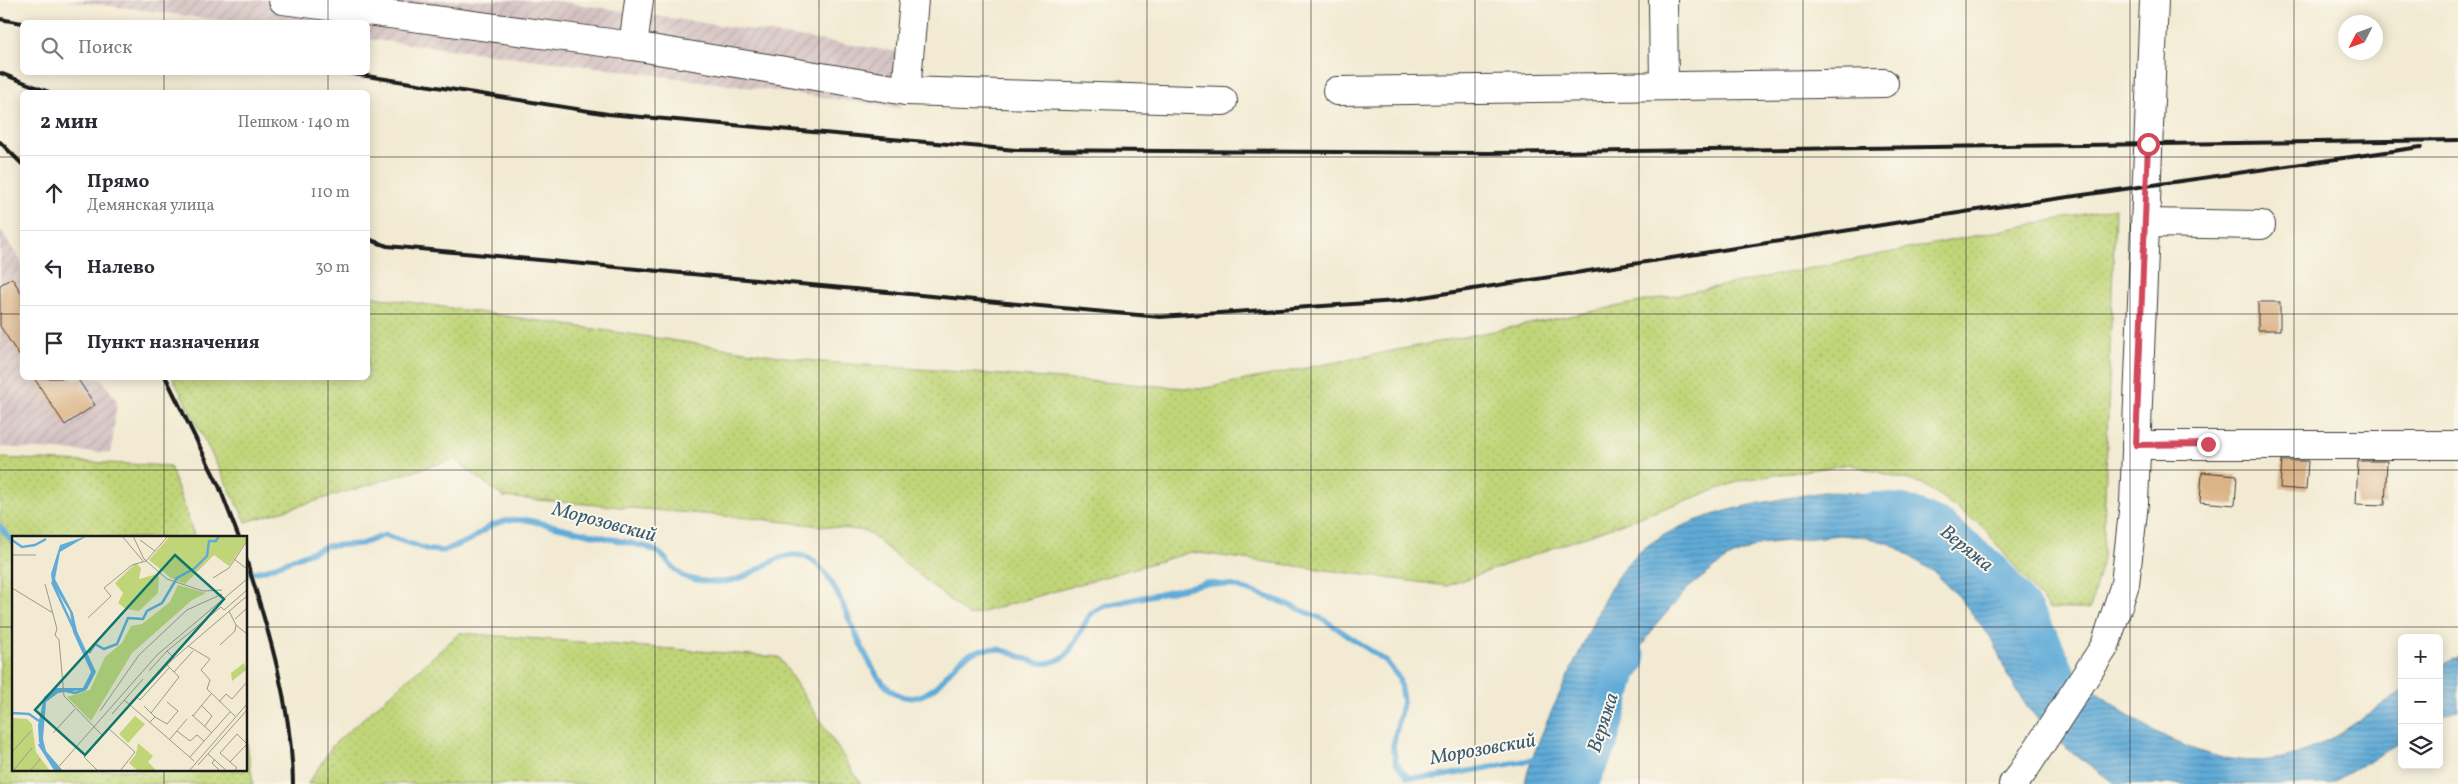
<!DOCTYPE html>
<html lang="ru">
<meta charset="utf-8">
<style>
:root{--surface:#fff;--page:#f2f2f3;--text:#2b2b33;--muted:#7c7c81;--line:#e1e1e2}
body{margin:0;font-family:Vollkorn,serif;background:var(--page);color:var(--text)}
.controls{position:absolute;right:15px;bottom:15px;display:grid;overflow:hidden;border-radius:8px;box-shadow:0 2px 12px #0003}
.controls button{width:45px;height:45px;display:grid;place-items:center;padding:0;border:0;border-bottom:1px solid var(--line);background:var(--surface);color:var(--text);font:25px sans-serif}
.compass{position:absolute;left:2338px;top:15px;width:45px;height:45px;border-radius:50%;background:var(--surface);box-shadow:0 2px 12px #0003;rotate:228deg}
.stop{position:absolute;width:15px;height:15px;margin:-11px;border:4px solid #d1495b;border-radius:50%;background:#fff}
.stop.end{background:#d1495b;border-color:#fff;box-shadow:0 1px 5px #0008}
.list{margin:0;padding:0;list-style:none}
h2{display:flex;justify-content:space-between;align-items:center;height:65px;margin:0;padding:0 20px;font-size:21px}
h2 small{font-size:16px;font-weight:400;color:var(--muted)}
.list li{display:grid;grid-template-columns:32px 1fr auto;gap:15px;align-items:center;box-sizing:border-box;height:75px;padding:0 20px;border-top:1px solid var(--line)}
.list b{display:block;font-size:19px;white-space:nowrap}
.list p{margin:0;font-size:16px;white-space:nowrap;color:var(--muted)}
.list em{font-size:16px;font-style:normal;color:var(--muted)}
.icon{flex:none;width:28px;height:28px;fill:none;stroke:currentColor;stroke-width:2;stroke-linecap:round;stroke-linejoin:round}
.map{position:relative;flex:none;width:2458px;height:784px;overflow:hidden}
.search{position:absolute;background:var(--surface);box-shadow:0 2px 12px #0003;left:20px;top:20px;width:350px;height:55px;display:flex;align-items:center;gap:12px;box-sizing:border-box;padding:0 18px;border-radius:8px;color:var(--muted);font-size:19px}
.panel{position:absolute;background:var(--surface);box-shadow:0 2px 12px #0003;left:20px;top:90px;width:350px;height:290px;border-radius:8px}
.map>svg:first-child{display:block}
.industrial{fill:url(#industrial-furrows)}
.grass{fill:url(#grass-dots);stroke:#6e784a}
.water{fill:url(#water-rules);stroke:#3e647a}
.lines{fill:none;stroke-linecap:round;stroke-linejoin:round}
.stream{stroke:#60abd8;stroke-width:5.5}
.river{stroke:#60abd8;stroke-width:34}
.building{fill:#dbb387}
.minor-casing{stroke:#3c3b37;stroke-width:30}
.minor{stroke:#fff;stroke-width:28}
.rail{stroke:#1c1c1c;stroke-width:4}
.route{stroke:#d1495b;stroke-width:6}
.grid{fill:none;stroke:#1c1c1c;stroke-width:1;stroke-opacity:0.55}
.labels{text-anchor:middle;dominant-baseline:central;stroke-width:4;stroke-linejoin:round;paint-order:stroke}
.water-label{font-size:20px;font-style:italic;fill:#3b5c71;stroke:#fbf7ec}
.inset-river{fill:none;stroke:#60abd8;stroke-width:2.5}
.inset-road{fill:none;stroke:#9c9889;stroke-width:1}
.view{fill:#0f766e;fill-opacity:0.15;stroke:#0f766e;stroke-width:2.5}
.inset-edge{fill:none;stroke:#1c1c1c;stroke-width:2.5}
</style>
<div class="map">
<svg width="2458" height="784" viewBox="0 0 2458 784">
<defs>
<pattern id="industrial-furrows" width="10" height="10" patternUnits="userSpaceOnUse" patternTransform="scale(1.25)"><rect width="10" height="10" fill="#d2bfc0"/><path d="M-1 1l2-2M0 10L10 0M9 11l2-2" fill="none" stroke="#b4a4a4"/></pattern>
<pattern id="grass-dots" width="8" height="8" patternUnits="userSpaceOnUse" patternTransform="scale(1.25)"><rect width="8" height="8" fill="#c0d578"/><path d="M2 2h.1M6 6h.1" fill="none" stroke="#a4b667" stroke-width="1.8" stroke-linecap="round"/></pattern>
<pattern id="water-rules" width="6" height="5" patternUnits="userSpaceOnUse" patternTransform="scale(1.25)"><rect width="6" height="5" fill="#60abd8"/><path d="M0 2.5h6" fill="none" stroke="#4e8aae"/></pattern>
</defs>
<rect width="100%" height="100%" fill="#fbf7ec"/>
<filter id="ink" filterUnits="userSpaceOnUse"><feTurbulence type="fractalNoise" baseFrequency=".02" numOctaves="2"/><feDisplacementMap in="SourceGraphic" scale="10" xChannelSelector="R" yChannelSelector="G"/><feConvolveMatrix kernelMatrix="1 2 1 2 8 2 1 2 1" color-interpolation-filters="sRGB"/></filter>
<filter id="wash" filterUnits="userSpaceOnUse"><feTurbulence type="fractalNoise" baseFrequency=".0096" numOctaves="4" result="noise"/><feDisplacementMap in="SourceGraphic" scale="20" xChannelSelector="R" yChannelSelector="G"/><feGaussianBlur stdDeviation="1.12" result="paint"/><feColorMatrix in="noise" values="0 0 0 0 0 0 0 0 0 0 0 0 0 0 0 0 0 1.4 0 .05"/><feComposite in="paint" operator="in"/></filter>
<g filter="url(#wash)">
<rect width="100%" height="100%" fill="#f2ead2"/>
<g class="industrial">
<path d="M 66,0 L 549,0 L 906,53 L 901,108 L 595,67 L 368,39 L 368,22 L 232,22 Z"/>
<path d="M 0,229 L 22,263 L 22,378 L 101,378 L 117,401 L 111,453 L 0,447 Z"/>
</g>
<g class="grass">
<path d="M 2115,208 L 2103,558 L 2090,609 L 2049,609 L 1982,526 L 1923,484 L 1849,464 L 1743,480 L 1447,586 L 1191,552 L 969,616 L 866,531 L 760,519 L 503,497 L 454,459 L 246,522 L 173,378 L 368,378 L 368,296 L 821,362 L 1200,389 Z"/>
<path d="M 0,458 L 170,466 L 195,538 L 14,538 L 14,770 L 246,770 L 246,737 L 253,784 L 0,784 Z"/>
<path d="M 460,633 L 779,657 L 861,784 L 308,784 L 333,745 Z"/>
</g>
<g class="water">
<path d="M 1823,492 C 1837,493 1854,491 1868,495 C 1896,501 1933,524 1954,542 C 1984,566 2004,594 2028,622 C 2074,676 2122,720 2188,747 C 2226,762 2266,767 2305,751 C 2340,737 2371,711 2402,691 L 2402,742 L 2330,784 L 2115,784 L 2061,744 L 2027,707 L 2006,673 L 1994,642 L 1960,598 L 1934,572 L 1891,544 L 1866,537 L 1839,535 L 1761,544 L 1725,560 L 1687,589 L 1657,624 L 1634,657 L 1610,705 L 1581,784 L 1524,784 C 1537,739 1558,697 1578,655 C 1591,628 1603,598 1620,573 C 1661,515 1758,503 1823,492 Z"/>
<path d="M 2458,656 L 2458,710 L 2439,718 L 2439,667 Z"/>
</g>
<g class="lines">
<g class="stream">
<path d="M 0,527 L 14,543"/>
<path d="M 246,574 L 265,570 L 327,546 L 361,544 L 385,535 L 429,550 L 443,551 L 470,540 L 492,525 L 508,520 L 527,520 L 647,547 C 651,549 657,551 660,554 C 669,561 674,572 685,577 C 700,582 723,584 738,579 C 761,572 783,546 808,558 C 851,578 862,708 917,697 C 942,691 950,662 972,653 C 1012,636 1028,677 1062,658 C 1073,652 1082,625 1091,614 C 1094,611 1100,608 1104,606 L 1206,583 L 1234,586 L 1277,600 L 1323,619 L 1386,661 L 1399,678 L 1403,701 L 1393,746 L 1396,762 L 1407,777 L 1436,777 L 1537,759"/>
<path d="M 1588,747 L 1600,745"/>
</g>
<g class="river">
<path d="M 1873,509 L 1903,511 L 1939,526 L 1994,571 L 2022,606 L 2045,644 L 2058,673"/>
<path d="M 1581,784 L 1600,745 L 1619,674 L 1629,659"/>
</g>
</g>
<g id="blocks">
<g class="building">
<path d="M 12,278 L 22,294 L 22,360 L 0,326 L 0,285 Z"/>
<rect x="2258" y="302" width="22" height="28"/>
<path d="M 34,378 L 77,378 L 95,405 L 65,425 Z"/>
<path d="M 2282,461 L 2308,461 L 2306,490 L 2280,488 Z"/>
<path d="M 2358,461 L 2387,461 L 2385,505 L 2356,504 Z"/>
<path d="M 2202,472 L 2237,475 L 2235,505 L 2200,502 Z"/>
</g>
</g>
</g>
<g filter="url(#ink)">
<use href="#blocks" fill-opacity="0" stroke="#3c3b37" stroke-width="1"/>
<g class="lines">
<defs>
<g id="minor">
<path d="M 283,0 L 633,46 L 906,91"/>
<path d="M 914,0 L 906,91 L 1223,101"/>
<path d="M 1663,0 L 1664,86"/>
<path d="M 633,46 L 639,0"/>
<path d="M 1337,91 L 1884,83"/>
<path d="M 2146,223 L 2261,225"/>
<path d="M 2136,445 L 2458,445"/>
<path d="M 2013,784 L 2022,773 L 2105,646 L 2125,584 L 2134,503 L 2154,0"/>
</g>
</defs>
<use href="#minor" class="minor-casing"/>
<use href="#minor" class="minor"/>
<g class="rail">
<path d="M 0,19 L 22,23"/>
<path d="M 341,72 L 608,114 L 1016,150 L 1488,153 L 2458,140"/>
<path d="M 0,73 L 49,92"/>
<path d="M 0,142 L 22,164"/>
<path d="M 368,239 L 387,246 L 1160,317 L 1397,301 L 1990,208 L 2421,147"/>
<path d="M 166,378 L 219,486 L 239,538"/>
<path d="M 246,559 C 269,631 292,708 293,784"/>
</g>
</g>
</g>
<g class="lines" filter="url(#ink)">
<path class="route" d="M 2148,144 L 2136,445 L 2208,444"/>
</g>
<path class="grid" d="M 164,0 L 164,22M 328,0 L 328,22M 492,0 L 492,784M 655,0 L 655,784M 819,0 L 819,784M 983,0 L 983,784M 1147,0 L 1147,784M 1311,0 L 1311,784M 1475,0 L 1475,784M 1639,0 L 1639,784M 1803,0 L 1803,784M 1966,0 L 1966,784M 2130,0 L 2130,784M 2294,0 L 2294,784M 164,72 L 164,92M 328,72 L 328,92M 0,157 L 22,157M 368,157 L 2458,157M 0,314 L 22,314M 368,314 L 2458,314M 164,378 L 164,538M 328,378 L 328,784M 0,470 L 2458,470M 0,627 L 14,627M 246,627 L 2458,627M 164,770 L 164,784"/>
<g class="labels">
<g class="water-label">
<text transform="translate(604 523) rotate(15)">Морозовский</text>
<text transform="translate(1966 549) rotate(39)">Веряжа</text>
<text transform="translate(1604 723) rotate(-72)">Веряжа</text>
<text transform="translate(1483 750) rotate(-10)">Морозовский</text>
</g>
</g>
<g transform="translate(12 536)">
<rect width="235" height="235" fill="#f2ead2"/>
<path d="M 158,0 L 235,0 L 235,4 L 217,30 L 202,19 L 173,48 L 159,42 L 137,24 ZM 124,27 L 129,32 L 127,43 L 145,38 L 147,42 L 146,57 L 127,75 L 114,73 L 106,67 L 111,57 L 103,47 ZM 166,49 L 194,57 L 180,64 L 120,117 L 79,185 L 55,161 L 78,154 L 93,121 L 110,107 L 119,90 L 130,88 L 158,66 ZM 0,182 L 15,183 L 20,188 L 24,216 L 38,235 L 0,235 ZM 126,207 L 141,220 L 136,226 L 145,235 L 126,235 L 117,227 L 124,218 Z" fill="#c0d578"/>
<path d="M 232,127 L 234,134 L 220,145 L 219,137 ZM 123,180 L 133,188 L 116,207 L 107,198 Z" fill="#c0d578"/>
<path d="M 75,0 L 48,16 L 43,43 L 61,77 L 65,95 L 84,136 L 75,153 L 46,157 L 34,166 L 31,203 L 34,215 L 51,235 L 44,235 L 27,206 L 26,189 L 32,161 L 43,152 L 71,152 L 79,136 L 61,96 L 58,76 L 40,46 L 39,38 L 48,9 Z" fill="#60abd8"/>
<path class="inset-river" d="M 0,4 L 10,11 L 23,9 L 34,3M 40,46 L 78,128M 77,117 L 83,108 L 92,113 L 105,108 L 116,82 L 131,83 L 135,75 L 150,67 L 165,42 L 183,32 L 195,20 L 197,5 L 204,5 L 207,0M 54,155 L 63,157 L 74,153M 0,177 L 17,178 L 27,185M 27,208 L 44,235"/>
<path class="inset-road" d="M 110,0 L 131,25M 121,0 L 132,23 L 155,43 L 191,55 L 210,54M 128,4 L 143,15M 0,19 L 24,19M 222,23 L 235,33M 201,42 L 217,32 L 235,5M 33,48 L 45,93 L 43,99 L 47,104 L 52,160 L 91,200M 0,52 L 41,77M 217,75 L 224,89 L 235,98M 76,82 L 99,60 L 92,52 L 120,29 L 134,25 L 156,0M 223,83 L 235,72M 208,109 L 223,95 L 224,89M 176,110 L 198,123 L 189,134 L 198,144 L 195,153 L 223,180M 155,115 L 209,71 L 212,74 L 235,54M 137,135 L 155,115 L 162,122M 162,136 L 181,115M 125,161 L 128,164 L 157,132M 207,166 L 214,158 L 220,163 L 235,146M 132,170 L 143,181 L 138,186M 190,170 L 200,180 L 193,190M 88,175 L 127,119 L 175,74 L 210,58M 139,177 L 167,141 L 155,129M 100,178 L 131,143M 180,179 L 200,197M 181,180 L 199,158M 143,181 L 155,188 L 166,175 L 155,166M 97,193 L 123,216 L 108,235M 165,195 L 178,205 L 185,199 L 192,205M 41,197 L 63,173M 158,203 L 175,183M 0,216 L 19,195M 196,218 L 215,235M 178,221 L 218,176M 203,223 L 200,227 L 208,235M 182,225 L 118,169 L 160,124 L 235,60M 218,226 L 235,208M 186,229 L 235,174M 1,235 L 20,212M 18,235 L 28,223M 43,235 L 145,119 L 235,43M 86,235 L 72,221 L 118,169 L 112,164M 177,235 L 235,168M 222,235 L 225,232 L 208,217 L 225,198 L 235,208"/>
<path class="view" d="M 163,19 L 212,63 L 73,219 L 23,174 Z"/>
<rect width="235" height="235" class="inset-edge"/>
</g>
</svg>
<div class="controls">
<button>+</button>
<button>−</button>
<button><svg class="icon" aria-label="layers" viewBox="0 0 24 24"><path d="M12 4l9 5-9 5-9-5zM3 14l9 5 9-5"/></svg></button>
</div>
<svg class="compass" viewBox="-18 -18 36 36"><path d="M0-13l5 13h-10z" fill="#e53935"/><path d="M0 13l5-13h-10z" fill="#7c7c81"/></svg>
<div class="stop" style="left:2148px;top:144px"></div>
<div class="stop end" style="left:2208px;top:444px"></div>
<div class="search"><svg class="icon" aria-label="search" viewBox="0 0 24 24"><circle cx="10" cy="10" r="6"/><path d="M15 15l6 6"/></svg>Поиск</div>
<section class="panel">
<h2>2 мин<small>Пешком · 140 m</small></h2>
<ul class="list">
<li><svg class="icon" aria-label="ahead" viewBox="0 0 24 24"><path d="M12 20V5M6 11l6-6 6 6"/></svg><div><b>Прямо</b><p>Демянская улица</p></div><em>110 m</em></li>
<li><svg class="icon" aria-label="left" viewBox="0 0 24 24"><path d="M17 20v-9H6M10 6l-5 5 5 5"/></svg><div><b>Налево</b></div><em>30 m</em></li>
<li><svg class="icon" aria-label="arrive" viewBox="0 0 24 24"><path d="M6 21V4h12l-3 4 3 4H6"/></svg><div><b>Пункт назначения</b></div></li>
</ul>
</section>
</div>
